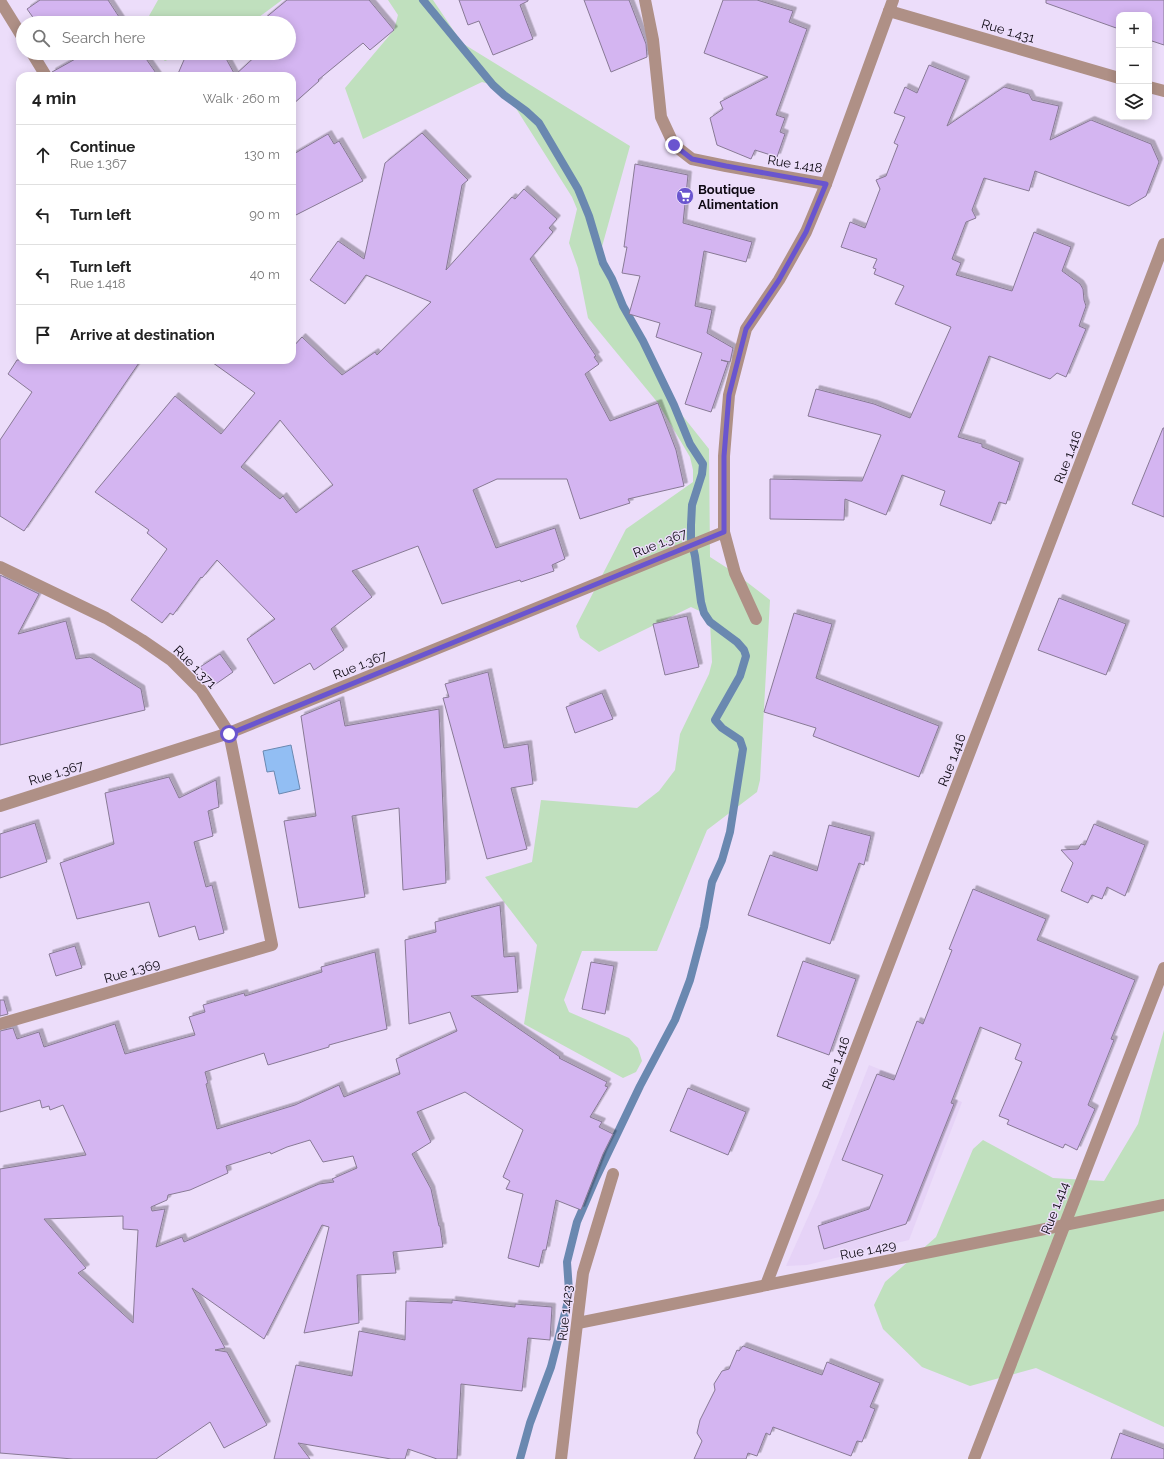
<!DOCTYPE html>
<meta charset="utf-8">
<style>
:root{--surface:#fff;--page:#f2f2f2;--text:#222;--muted:#767676;--line:#e0e0e0}
body{margin:0;font-family:Raleway,sans-serif;background:var(--page);color:var(--text)}
.controls{position:absolute;right:12px;top:12px;display:grid;overflow:hidden;border-radius:8px;box-shadow:0 2px 10px #0003}
.controls button{width:36px;height:36px;display:grid;place-items:center;padding:0;border:0;border-bottom:1px solid var(--line);background:var(--surface);color:var(--text);font:20px sans-serif}
.stop{position:absolute;width:12px;height:12px;margin:-9px;border:3px solid #6a55cf;border-radius:50%;background:#fff}
.stop.end{background:#6a55cf;border-color:#fff;box-shadow:0 1px 4px #0008}
.list{margin:0;padding:0;list-style:none}
h2{display:flex;justify-content:space-between;align-items:center;height:52px;margin:0;padding:0 16px;font-size:17px}
h2 small{font-size:13px;font-weight:400;color:var(--muted)}
.list li{display:grid;grid-template-columns:26px 1fr auto;gap:12px;align-items:center;box-sizing:border-box;height:60px;padding:0 16px;border-top:1px solid var(--line)}
.list b{display:block;font-size:15px;white-space:nowrap}
.list p{margin:0;font-size:13px;white-space:nowrap;color:var(--muted)}
.list em{font-size:13px;font-style:normal;color:var(--muted)}
.icon{flex:none;width:22px;height:22px;fill:none;stroke:currentColor;stroke-width:2;stroke-linecap:round;stroke-linejoin:round}
.map{position:relative;flex:none;width:1164px;height:1459px;overflow:hidden}
.search{position:absolute;background:var(--surface);box-shadow:0 2px 10px #0003;left:16px;top:16px;width:280px;height:44px;display:flex;align-items:center;gap:10px;box-sizing:border-box;padding:0 14px;border-radius:22px;color:var(--muted);font-size:15px}
.panel{position:absolute;background:var(--surface);box-shadow:0 2px 10px #0003;left:16px;top:72px;width:280px;height:292px;border-radius:12px}
.map>svg:first-child{display:block}
.built{fill:#e6d3f7}
.green{fill:#c0e0be}
.water{fill:#92bef3;stroke:#6a88b0}
.lines{fill:none;stroke-linecap:round;stroke-linejoin:round}
.stream{stroke:#6a88b0;stroke-width:8}
.building{fill:#d4b5f1;stroke:#887a95;fill-rule:evenodd;filter:url(#shadow)}
.minor{stroke:#af9086;stroke-width:12}
.route{stroke:#6a55cf;stroke-width:5}
.labels{text-anchor:middle;dominant-baseline:central;stroke-width:3;stroke-linejoin:round;paint-order:stroke}
.street-label{font-size:13px;fill:#0e0913;stroke:#ecddfa}
.poi-label{font-size:13px;font-weight:bold;fill:#0e0913;stroke:#ecddfa;text-anchor:start}
</style>
<div class="map">
<svg width="1164" height="1459" viewBox="0 0 1164 1459">
<defs>
<filter id="shadow"><feDropShadow dx="3.5" dy="-3.5" stdDeviation="0" flood-color="#0004"/></filter>
</defs>
<rect width="100%" height="100%" fill="#ecddfa"/>
<path class="built" d="M 869,1065 L 962,1102 L 909,1240 L 807,1265 L 786,1266 L 818,1195 Z"/>
<g class="green">
<path d="M 158,0 L 282,0 L 251,23 L 145,23 Z"/>
<path d="M 388,0 L 433,0 L 462,43 L 630,146 L 598,261 L 623,306 L 629,314 L 674,405 L 709,449 L 710,557 L 735,573 L 770,600 L 760,780 L 757,792 L 707,830 L 657,951 L 582,951 L 564,1000 L 569,1012 L 629,1038 L 638,1048 L 642,1061 L 636,1072 L 623,1078 L 524,1024 L 537,945 L 485,877 L 532,862 L 541,800 L 637,808 L 659,791 L 675,770 L 680,734 L 709,674 L 712,662 L 710,622 L 704,613 L 691,607 L 599,652 L 580,638 L 576,626 L 626,529 L 693,482 L 693,470 L 690,457 L 658,403 L 588,318 L 578,268 L 569,243 L 577,209 L 572,197 L 505,91 L 493,85 L 482,82 L 363,139 L 345,88 L 394,30 L 398,15 Z"/>
<path d="M 155,53 L 184,53 L 165,61 Z"/>
<path d="M 1164,1030 L 1164,1427 L 1036,1368 L 970,1386 L 922,1367 L 883,1329 L 874,1305 L 885,1282 L 936,1237 L 973,1149 L 983,1140 L 1053,1178 L 1104,1181 L 1138,1124 Z"/>
</g>
<path class="water" d="M 291,745 L 300,789 L 279,794 L 274,771 L 267,772 L 263,751 Z"/>
<g class="lines">
<path class="stream" d="M 423,0 L 493,85 L 504,95 L 526,111 L 539,123 L 578,189 L 589,216 L 603,263 L 612,279 L 623,306 L 643,341 L 674,405 L 690,444 L 703,464 L 702,474 L 692,505 L 691,525 L 691,539 L 695,556 L 701,602 L 704,613 L 710,622 L 737,642 L 744,650 L 746,656 L 740,676 L 715,720 L 722,728 L 740,740 L 743,749 L 730,832 L 722,860 L 712,882 L 704,927 L 690,980 L 675,1020 L 640,1086 L 596,1178 L 577,1222 L 567,1262 L 569,1291 L 567,1305 L 551,1367 L 530,1423 L 520,1459"/>
</g>
<g class="building">
<path d="M 40,0 L 108,0 L 123,23 L 37,23 L 27,9 Z"/>
<path d="M 287,0 L 369,0 L 394,30 L 370,50 L 363,43 L 318,80 L 319,81 L 292,105 L 292,76 L 177,76 L 187,53 L 223,53 L 235,75 L 259,53 L 289,53 L 289,23 L 268,23 L 264,19 Z"/>
<path d="M 459,0 L 528,0 L 528,1 L 520,5 L 533,39 L 493,55 L 479,21 L 468,25 Z"/>
<path d="M 584,0 L 629,0 L 646,44 L 647,57 L 611,72 Z"/>
<path d="M 723,0 L 757,0 L 793,11 L 789,22 L 807,29 L 776,115 L 785,118 L 780,132 L 785,134 L 777,157 L 755,150 L 751,159 L 717,145 L 710,118 L 723,109 L 720,102 L 768,77 L 704,53 Z"/>
<path d="M 1046,0 L 1164,0 L 1164,45 L 1149,40 L 1149,15 L 1119,15 L 1119,29 L 1046,3 Z"/>
<path d="M 86,53 L 142,53 L 158,76 L 53,76 L 52,72 Z"/>
<path d="M 929,65 L 966,80 L 947,126 L 1004,87 L 1029,94 L 1032,100 L 1059,106 L 1050,140 L 1091,120 L 1151,144 L 1159,162 L 1146,196 L 1129,206 L 1035,171 L 1029,191 L 984,178 L 972,210 L 976,218 L 966,222 L 952,259 L 961,263 L 956,275 L 1012,291 L 1034,232 L 1071,247 L 1062,271 L 1080,284 L 1083,289 L 1084,300 L 1086,306 L 1079,326 L 1086,329 L 1066,377 L 1057,373 L 1050,379 L 989,356 L 958,437 L 982,444 L 982,447 L 1020,462 L 1006,504 L 999,502 L 991,524 L 940,505 L 945,491 L 902,475 L 886,515 L 845,499 L 844,520 L 770,519 L 770,479 L 862,481 L 881,435 L 808,416 L 816,389 L 874,404 L 910,418 L 951,327 L 895,304 L 904,286 L 874,274 L 876,269 L 873,268 L 877,259 L 841,247 L 850,222 L 865,228 L 880,189 L 876,180 L 886,176 L 898,145 L 894,143 L 905,117 L 894,113 L 905,87 L 917,93 Z"/>
<path d="M 422,133 L 468,180 L 462,185 L 446,270 L 512,197 L 515,199 L 524,189 L 557,219 L 549,228 L 553,232 L 530,259 L 596,356 L 594,357 L 599,364 L 585,374 L 610,421 L 658,403 L 676,450 L 684,486 L 628,499 L 630,503 L 580,519 L 567,479 L 497,479 L 473,490 L 496,548 L 555,528 L 565,559 L 552,565 L 554,571 L 521,582 L 520,580 L 442,604 L 418,546 L 352,571 L 372,597 L 331,629 L 344,650 L 314,670 L 310,663 L 274,684 L 247,639 L 275,619 L 217,560 L 202,578 L 201,577 L 173,615 L 170,613 L 162,623 L 131,600 L 167,549 L 147,533 L 149,530 L 95,492 L 175,396 L 221,434 L 255,393 L 209,360 L 292,360 L 292,348 L 302,337 L 342,375 L 375,352 L 377,355 L 431,302 L 366,275 L 345,304 L 310,280 L 338,241 L 364,259 L 385,163 ZM 280,420 L 333,485 L 296,513 L 283,496 L 280,499 L 241,467 Z"/>
<path d="M 328,134 L 334,144 L 339,141 L 363,181 L 292,217 L 292,155 Z"/>
<path d="M 635,164 L 688,175 L 683,223 L 752,242 L 746,262 L 704,251 L 695,306 L 712,310 L 707,333 L 733,348 L 730,362 L 721,360 L 728,362 L 711,412 L 685,404 L 702,353 L 656,337 L 660,323 L 629,314 L 640,276 L 622,273 L 627,247 L 624,247 Z"/>
<path d="M 17,360 L 141,360 L 24,531 L 0,516 L 0,440 L 32,392 L 8,374 Z"/>
<path d="M 1163,428 L 1164,428 L 1164,517 L 1132,504 Z"/>
<path d="M 0,575 L 39,594 L 18,634 L 66,621 L 76,659 L 90,657 L 141,689 L 145,710 L 0,745 Z"/>
<path d="M 1059,598 L 1126,624 L 1106,675 L 1038,650 Z"/>
<path d="M 794,613 L 832,624 L 816,678 L 939,726 L 919,777 L 813,736 L 816,728 L 764,712 Z"/>
<path d="M 687,616 L 699,667 L 665,675 L 653,624 Z"/>
<path d="M 220,654 L 233,672 L 213,686 L 200,667 Z"/>
<path d="M 488,672 L 504,748 L 528,744 L 533,784 L 511,788 L 527,849 L 487,859 L 443,698 L 449,697 L 445,684 Z"/>
<path d="M 602,693 L 613,719 L 575,733 L 566,707 Z"/>
<path d="M 340,700 L 345,726 L 439,709 L 446,883 L 403,890 L 399,808 L 352,816 L 365,897 L 299,908 L 284,821 L 316,816 L 301,716 Z"/>
<path d="M 169,777 L 179,798 L 216,780 L 219,807 L 208,811 L 213,836 L 194,842 L 206,887 L 212,885 L 224,933 L 199,940 L 195,926 L 159,937 L 149,902 L 77,919 L 60,863 L 114,844 L 105,793 Z"/>
<path d="M 35,823 L 47,862 L 0,878 L 0,834 Z"/>
<path d="M 1094,824 L 1145,845 L 1125,896 L 1107,887 L 1102,899 L 1092,895 L 1088,903 L 1061,891 L 1073,863 L 1061,850 L 1078,849 L 1081,844 L 1085,845 Z"/>
<path d="M 829,825 L 871,836 L 864,865 L 859,863 L 830,944 L 748,915 L 770,855 L 817,871 Z"/>
<path d="M 973,889 L 1046,919 L 1037,940 L 1135,980 L 1111,1039 L 1114,1040 L 1088,1105 L 1095,1109 L 1077,1150 L 1065,1144 L 1063,1148 L 1007,1124 L 1009,1120 L 999,1116 L 1022,1062 L 1015,1059 L 1021,1044 L 980,1027 L 951,1103 L 954,1104 L 906,1224 L 824,1249 L 818,1226 L 869,1209 L 883,1175 L 842,1160 L 877,1074 L 894,1080 L 917,1021 L 923,1024 L 952,950 L 949,949 Z"/>
<path d="M 500,905 L 504,957 L 515,956 L 518,992 L 471,996 L 560,1057 L 559,1058 L 607,1082 L 605,1086 L 608,1087 L 590,1117 L 602,1122 L 599,1127 L 613,1134 L 603,1154 L 581,1210 L 556,1200 L 546,1250 L 543,1250 L 539,1267 L 508,1258 L 523,1194 L 506,1189 L 510,1181 L 503,1177 L 523,1130 L 465,1092 L 417,1112 L 431,1142 L 412,1154 L 431,1189 L 439,1226 L 440,1226 L 443,1247 L 393,1252 L 396,1273 L 357,1275 L 359,1323 L 304,1333 L 329,1227 L 322,1225 L 264,1339 L 192,1288 L 225,1348 L 215,1350 L 227,1352 L 267,1425 L 224,1448 L 210,1422 L 156,1459 L 73,1459 L 0,1453 L 0,1169 L 86,1155 L 63,1105 L 50,1110 L 49,1106 L 42,1108 L 40,1100 L 0,1112 L 0,1031 L 13,1028 L 17,1039 L 39,1032 L 44,1047 L 115,1024 L 125,1054 L 195,1035 L 189,1017 L 205,1012 L 203,1005 L 244,993 L 245,996 L 322,972 L 321,967 L 375,952 L 387,1029 L 329,1045 L 329,1047 L 268,1065 L 264,1053 L 205,1072 L 208,1083 L 206,1084 L 217,1129 L 295,1105 L 339,1085 L 344,1097 L 400,1074 L 396,1059 L 457,1031 L 450,1012 L 409,1024 L 405,940 L 436,932 L 435,922 ZM 310,1140 L 323,1162 L 353,1156 L 357,1168 L 332,1179 L 334,1182 L 319,1184 L 184,1242 L 182,1237 L 156,1247 L 165,1209 L 152,1211 L 151,1207 L 167,1200 L 168,1195 L 190,1190 L 228,1173 L 226,1166 L 270,1152 L 271,1154 L 287,1147 ZM 123,1216 L 123,1229 L 138,1230 L 133,1323 L 78,1273 L 86,1268 L 44,1219 Z"/>
<path d="M 75,946 L 82,968 L 56,976 L 49,954 Z"/>
<path d="M 803,961 L 856,979 L 829,1055 L 777,1036 Z"/>
<path d="M 591,962 L 614,966 L 605,1014 L 582,1009 Z"/>
<path d="M 0,1000 L 4,1000 L 8,1014 L 0,1016 Z"/>
<path d="M 688,1088 L 746,1112 L 728,1155 L 670,1131 Z"/>
<path d="M 452,1300 L 515,1307 L 515,1304 L 552,1307 L 550,1340 L 528,1338 L 522,1391 L 461,1384 L 457,1459 L 437,1459 L 408,1449 L 405,1459 L 391,1459 L 298,1443 L 310,1459 L 274,1459 L 296,1365 L 352,1376 L 359,1331 L 405,1340 L 406,1301 L 452,1303 Z"/>
<path d="M 743,1346 L 822,1375 L 827,1362 L 880,1383 L 870,1407 L 875,1409 L 862,1442 L 857,1441 L 851,1456 L 773,1427 L 770,1435 L 766,1433 L 757,1456 L 748,1453 L 746,1459 L 694,1459 L 702,1441 L 697,1433 L 700,1420 L 715,1390 L 714,1384 L 722,1371 L 729,1369 L 737,1350 L 739,1351 Z"/>
<path d="M 1120,1433 L 1164,1449 L 1164,1459 L 1111,1459 Z"/>
</g>
<g class="lines">
<g class="minor">
<path d="M 645,0 L 653,40 L 661,117 L 674,145 L 692,159 L 726,166 L 826,184 L 893,0"/>
<path d="M 0,1 L 23,38"/>
<path d="M 889,11 L 1119,78"/>
<path d="M 32,53 L 46,76"/>
<path d="M 1149,87 L 1164,91"/>
<path d="M 0,567 L 106,618 L 142,640 L 171,660 L 201,690 L 229,733 L 272,945 L 0,1024"/>
<path d="M 756,619 L 735,573 L 724,532 L 724,456 L 729,395 L 746,329 L 779,280 L 806,232 L 826,184"/>
<path d="M 0,806 L 229,733 L 724,532"/>
<path d="M 766,1285 L 1164,244"/>
<path d="M 578,1323 L 1164,1205"/>
<path d="M 561,1459 L 583,1273 L 613,1174"/>
<path d="M 974,1459 L 1164,968"/>
</g>
</g>
<g class="lines">
<path class="route" d="M 229,734 L 724,532 L 724,456 L 729,395 L 746,329 L 779,280 L 806,232 L 826,184 L 726,166 L 692,159 L 674,145"/>
</g>
<defs>
<symbol id="supermarket-disc" viewBox="-11 -11 22 22"><circle r="9.5" fill="#6a55cf" stroke="#ecddfa"/><path d="M-6-5.5h2.5l.6 2H6L4.5 2H-2.5L-4.4-4H-6ZM-1.5 3.2a1.3 1.3 0 1 0 .1 0ZM3 3.2a1.3 1.3 0 1 0 .1 0Z" fill="#fff"/></symbol>
</defs>
<g fill-rule="evenodd">
<use href="#supermarket-disc" x="675" y="186" width="20" height="20"/>
</g>
<g class="labels">
<g class="street-label">
<text transform="translate(1008 31) rotate(16)">Rue 1.431</text>
<text transform="translate(795 164) rotate(9)">Rue 1.418</text>
<text transform="translate(1068 457) rotate(-69)">Rue 1.416</text>
<text transform="translate(660 543) rotate(-22)">Rue 1.367</text>
<text transform="translate(360 665) rotate(-22)">Rue 1.367</text>
<text transform="translate(195 667) rotate(45)">Rue 1.371</text>
<text transform="translate(952 760) rotate(-69)">Rue 1.416</text>
<text transform="translate(56 773) rotate(-17)">Rue 1.367</text>
<text transform="translate(132 971) rotate(-16)">Rue 1.369</text>
<text transform="translate(836 1063) rotate(-69)">Rue 1.416</text>
<text transform="translate(1055 1208) rotate(-69)">Rue 1.414</text>
<text transform="translate(868 1250) rotate(-11)">Rue 1.429</text>
<text transform="translate(565 1313) rotate(-84)">Rue 1.423</text>
</g>
<g class="poi-label">
<text x="698" y="189">Boutique<tspan x="698" dy="15">Alimentation</tspan></text>
</g>
</g>
</svg>
<div class="controls">
<button>+</button>
<button>−</button>
<button><svg class="icon" aria-label="layers" viewBox="0 0 24 24"><path d="M12 4l9 5-9 5-9-5zM3 14l9 5 9-5"/></svg></button>
</div>
<div class="stop" style="left:229px;top:734px"></div>
<div class="stop end" style="left:674px;top:145px"></div>
<div class="search"><svg class="icon" aria-label="search" viewBox="0 0 24 24"><circle cx="10" cy="10" r="6"/><path d="M15 15l6 6"/></svg>Search here</div>
<section class="panel">
<h2>4 min<small>Walk · 260 m</small></h2>
<ul class="list">
<li><svg class="icon" aria-label="ahead" viewBox="0 0 24 24"><path d="M12 20V5M6 11l6-6 6 6"/></svg><div><b>Continue</b><p>Rue 1.367</p></div><em>130 m</em></li>
<li><svg class="icon" aria-label="left" viewBox="0 0 24 24"><path d="M17 20v-9H6M10 6l-5 5 5 5"/></svg><div><b>Turn left</b></div><em>90 m</em></li>
<li><svg class="icon" aria-label="left" viewBox="0 0 24 24"><path d="M17 20v-9H6M10 6l-5 5 5 5"/></svg><div><b>Turn left</b><p>Rue 1.418</p></div><em>40 m</em></li>
<li><svg class="icon" aria-label="arrive" viewBox="0 0 24 24"><path d="M6 21V4h12l-3 4 3 4H6"/></svg><div><b>Arrive at destination</b></div></li>
</ul>
</section>
</div>
